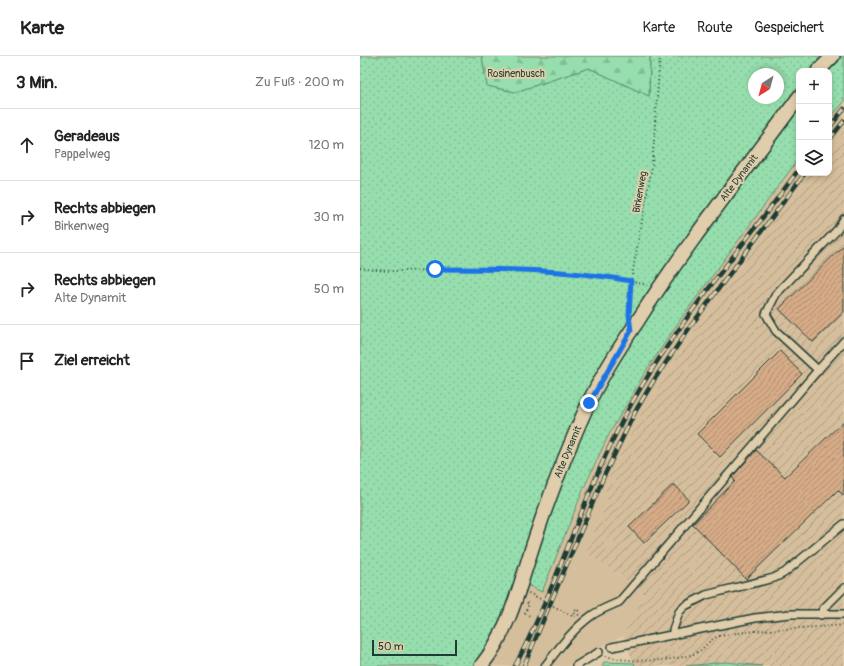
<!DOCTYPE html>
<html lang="de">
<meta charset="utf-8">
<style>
:root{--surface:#fff;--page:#f2f2f2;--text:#222;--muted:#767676;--line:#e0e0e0}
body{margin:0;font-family:Pangolin,sans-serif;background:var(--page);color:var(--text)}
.controls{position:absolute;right:12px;top:12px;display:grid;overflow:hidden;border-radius:8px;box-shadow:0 2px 6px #0003}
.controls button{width:36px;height:36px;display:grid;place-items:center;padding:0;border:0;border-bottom:1px solid var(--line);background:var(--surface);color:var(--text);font:20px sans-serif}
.compass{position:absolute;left:388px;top:12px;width:36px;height:36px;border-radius:50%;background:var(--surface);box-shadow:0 2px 6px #0003;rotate:216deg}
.scale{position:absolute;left:12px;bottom:10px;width:85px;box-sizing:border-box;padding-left:4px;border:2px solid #1f3d34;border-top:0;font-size:11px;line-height:14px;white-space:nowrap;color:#1f3d34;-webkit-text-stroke:3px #e0cdab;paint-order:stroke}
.stop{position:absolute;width:12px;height:12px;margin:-9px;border:3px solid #1a73e8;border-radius:50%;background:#fff}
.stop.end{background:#1a73e8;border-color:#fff;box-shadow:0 1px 4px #0008}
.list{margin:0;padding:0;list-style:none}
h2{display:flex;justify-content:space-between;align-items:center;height:52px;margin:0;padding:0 16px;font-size:17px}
h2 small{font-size:13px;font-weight:400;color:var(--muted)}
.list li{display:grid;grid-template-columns:26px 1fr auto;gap:12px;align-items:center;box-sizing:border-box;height:72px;padding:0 16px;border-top:1px solid var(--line)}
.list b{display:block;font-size:15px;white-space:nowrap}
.list p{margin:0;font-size:13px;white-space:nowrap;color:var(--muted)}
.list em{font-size:13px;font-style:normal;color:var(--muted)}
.icon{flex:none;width:22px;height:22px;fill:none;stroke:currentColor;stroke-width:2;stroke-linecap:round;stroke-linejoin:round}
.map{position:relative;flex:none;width:484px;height:610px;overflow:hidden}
header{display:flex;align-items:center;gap:24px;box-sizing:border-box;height:56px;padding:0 20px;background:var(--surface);border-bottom:1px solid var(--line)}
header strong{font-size:19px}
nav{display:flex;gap:22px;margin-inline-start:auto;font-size:14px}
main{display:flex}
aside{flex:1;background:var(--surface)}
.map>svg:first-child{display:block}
.built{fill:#d5be9c}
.industrial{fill:url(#industrial-furrows)}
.grass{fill:url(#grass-dots);stroke:#5a8e70;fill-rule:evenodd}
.forest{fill:url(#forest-firs);stroke:#5a8e70}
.building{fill:url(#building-hatch);stroke:#1f3d34}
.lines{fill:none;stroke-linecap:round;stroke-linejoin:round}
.lane-casing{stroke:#1f3d34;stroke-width:10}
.street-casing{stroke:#1f3d34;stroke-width:16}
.path{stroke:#1f3d34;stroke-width:2;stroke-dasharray:1 3;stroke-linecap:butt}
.lane{stroke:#e0cdab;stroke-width:7}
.street{stroke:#e0cdab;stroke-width:13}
.rail-casing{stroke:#1f3d34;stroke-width:4.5}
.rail{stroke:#e0cdab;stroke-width:3;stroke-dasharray:9;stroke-linecap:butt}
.path-bridge{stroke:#1f3d34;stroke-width:2;stroke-dasharray:1 3;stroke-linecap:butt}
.route{stroke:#1a73e8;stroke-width:5}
.labels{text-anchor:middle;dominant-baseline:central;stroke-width:4;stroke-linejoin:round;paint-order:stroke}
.park-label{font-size:10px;fill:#25453a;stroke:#e0cdab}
.street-label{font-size:10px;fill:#1f3d34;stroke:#e0cdab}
</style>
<header>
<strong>Karte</strong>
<nav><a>Karte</a><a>Route</a><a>Gespeichert</a></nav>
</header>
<main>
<aside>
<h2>3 Min.<small>Zu Fuß · 200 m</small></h2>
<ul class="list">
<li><svg class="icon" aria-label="ahead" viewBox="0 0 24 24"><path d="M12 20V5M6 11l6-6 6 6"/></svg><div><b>Geradeaus</b><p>Pappelweg</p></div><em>120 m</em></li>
<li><svg class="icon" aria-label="right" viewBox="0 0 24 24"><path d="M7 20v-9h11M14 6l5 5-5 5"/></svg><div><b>Rechts abbiegen</b><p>Birkenweg</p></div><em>30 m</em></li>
<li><svg class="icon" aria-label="right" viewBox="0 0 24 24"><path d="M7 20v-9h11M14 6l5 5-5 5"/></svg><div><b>Rechts abbiegen</b><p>Alte Dynamit</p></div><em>50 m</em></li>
<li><svg class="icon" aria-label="arrive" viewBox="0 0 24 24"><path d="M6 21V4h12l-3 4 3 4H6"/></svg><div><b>Ziel erreicht</b></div></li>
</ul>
</aside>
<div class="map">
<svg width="484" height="610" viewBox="0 0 484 610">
<defs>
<pattern id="industrial-furrows" width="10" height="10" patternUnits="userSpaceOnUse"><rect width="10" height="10" fill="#d5be9c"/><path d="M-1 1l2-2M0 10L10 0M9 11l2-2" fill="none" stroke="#ac9c80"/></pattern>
<pattern id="grass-dots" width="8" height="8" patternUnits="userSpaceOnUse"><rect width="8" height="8" fill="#96dead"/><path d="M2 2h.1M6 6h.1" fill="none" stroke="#81bf95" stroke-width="1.8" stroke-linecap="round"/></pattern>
<pattern id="forest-firs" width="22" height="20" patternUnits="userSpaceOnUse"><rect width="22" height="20" fill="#96dead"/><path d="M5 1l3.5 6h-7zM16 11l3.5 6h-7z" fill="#81bf95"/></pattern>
<pattern id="building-hatch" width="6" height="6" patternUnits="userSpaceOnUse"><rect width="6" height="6" fill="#d6ab87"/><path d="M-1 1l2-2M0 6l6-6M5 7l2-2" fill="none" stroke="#ad8c6f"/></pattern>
</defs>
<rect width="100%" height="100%" fill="#e0cdab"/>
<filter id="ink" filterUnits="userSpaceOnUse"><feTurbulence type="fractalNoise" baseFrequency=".025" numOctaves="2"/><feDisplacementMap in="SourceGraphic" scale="8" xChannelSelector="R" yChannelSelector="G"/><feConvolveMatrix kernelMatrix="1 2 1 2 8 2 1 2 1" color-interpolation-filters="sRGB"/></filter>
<g filter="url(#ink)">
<g class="built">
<path d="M 484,46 L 484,75 L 469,94 L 469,63 Z"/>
<path d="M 439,102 L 439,117 L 451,117 L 419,158 L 335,275 L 281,358 L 245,429 L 247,447 L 225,496 L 285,538 L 263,580 L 230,596 L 211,610 L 129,610 L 144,587 L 176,504 L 204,482 L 247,382 L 284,318 L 320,264 Z"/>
</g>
<path class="industrial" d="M 484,75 L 484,610 L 402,610 L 366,606 L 326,610 L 275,610 L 263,580 L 285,538 L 225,496 L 247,447 L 245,429 L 281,358 L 335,275 L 419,158 L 451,117 L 469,117 L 469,94 Z"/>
<g class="grass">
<path d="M 0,0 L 122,0 L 127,30 L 155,36 L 229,12 L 289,40 L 290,0 L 484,0 L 484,46 L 469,63 L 469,15 L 439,15 L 439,102 L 320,264 L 284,318 L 247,382 L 224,432 L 182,536 L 167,529 L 144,588 L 129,610 L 0,610 ZM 394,18 L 418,18 L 418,42 L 394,42 Z"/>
<path d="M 244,606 L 274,607 L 275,610 L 242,610 Z"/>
<path d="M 366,606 L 402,610 L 326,610 Z"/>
</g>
<path class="forest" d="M 122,0 L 290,0 L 289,40 L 229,12 L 155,36 L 127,30 Z"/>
<g class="building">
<path d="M 484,189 L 484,256 L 453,286 L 419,253 Z"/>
<path d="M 420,295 L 442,318 L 360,401 L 337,378 Z"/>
<path d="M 484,365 L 484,440 L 478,434 L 386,523 L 333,468 L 375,425 L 372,421 L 396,394 L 425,421 Z"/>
<path d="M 314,428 L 329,444 L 284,487 L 269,471 Z"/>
</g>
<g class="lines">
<defs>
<g id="lane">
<path d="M 458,314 L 484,285"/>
<path d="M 461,559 L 463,553 L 484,532"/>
<path d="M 314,579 L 313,574 L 319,556 L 325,550 L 346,539 L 414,522 L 424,517 L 484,468"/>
<path d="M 252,591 L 395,562 L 430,558 L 484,558"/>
<path d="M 185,610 C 199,592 213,573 231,560 C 239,554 250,550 259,546 L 458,314 L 416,275 L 406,258 L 416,238 L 477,174 L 484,163"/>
<path d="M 216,610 L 239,596"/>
</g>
<g id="street">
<path d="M 458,15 L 473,0"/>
<path d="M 121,610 C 152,571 161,523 177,477 C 192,433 209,390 228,348 C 242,319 259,292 277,266 C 326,188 385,115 439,41"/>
</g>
</defs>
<use href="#lane" class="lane-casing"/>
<use href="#street" class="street-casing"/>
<g class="path">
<path d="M 0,212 C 35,218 68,213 103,213 C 164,213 227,215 287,229"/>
<path d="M 269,255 L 271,225 L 292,110 L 300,0"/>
<path d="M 167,547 L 169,548 L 165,557 L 170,560"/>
<path d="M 219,559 L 214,557 L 216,553 L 221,557"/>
<path d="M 246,600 C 266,607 315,606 336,597 C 345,593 349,582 360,580 C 401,572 442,573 484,569"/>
</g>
<use href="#lane" class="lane"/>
<use href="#street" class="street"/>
<defs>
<g id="rail">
<path d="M 469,72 L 484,53"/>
<path d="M 469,84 L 484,65"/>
<path d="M 155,610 C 199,527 224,435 269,352 C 316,267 382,192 439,113"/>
<path d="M 164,610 L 244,420 L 275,356 L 294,324 L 330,271 L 445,117"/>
</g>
</defs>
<use href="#rail" class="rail-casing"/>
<use href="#rail" class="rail"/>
<path class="path-bridge" d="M 165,535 L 214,561 L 216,557"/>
</g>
</g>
<g class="lines" filter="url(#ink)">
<path class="route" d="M 75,213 C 141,213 207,213 271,225 L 269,259 L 271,275 L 229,347"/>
</g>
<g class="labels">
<g class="park-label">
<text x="156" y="18">Rosinenbusch</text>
</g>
<g class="street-label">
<text transform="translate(379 122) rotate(-53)">Alte Dynamit</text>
<text transform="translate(280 136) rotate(-80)">Birkenweg</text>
<text transform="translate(208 396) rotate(-67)">Alte Dynamit</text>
</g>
</g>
</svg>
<div class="controls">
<button>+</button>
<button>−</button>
<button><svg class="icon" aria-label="layers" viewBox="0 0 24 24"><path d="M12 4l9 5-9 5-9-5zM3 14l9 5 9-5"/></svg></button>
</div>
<svg class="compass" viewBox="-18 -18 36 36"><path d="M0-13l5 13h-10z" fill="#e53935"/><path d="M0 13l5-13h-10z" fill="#767676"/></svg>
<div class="scale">50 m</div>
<div class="stop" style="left:75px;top:213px"></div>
<div class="stop end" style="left:229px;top:347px"></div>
</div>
</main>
